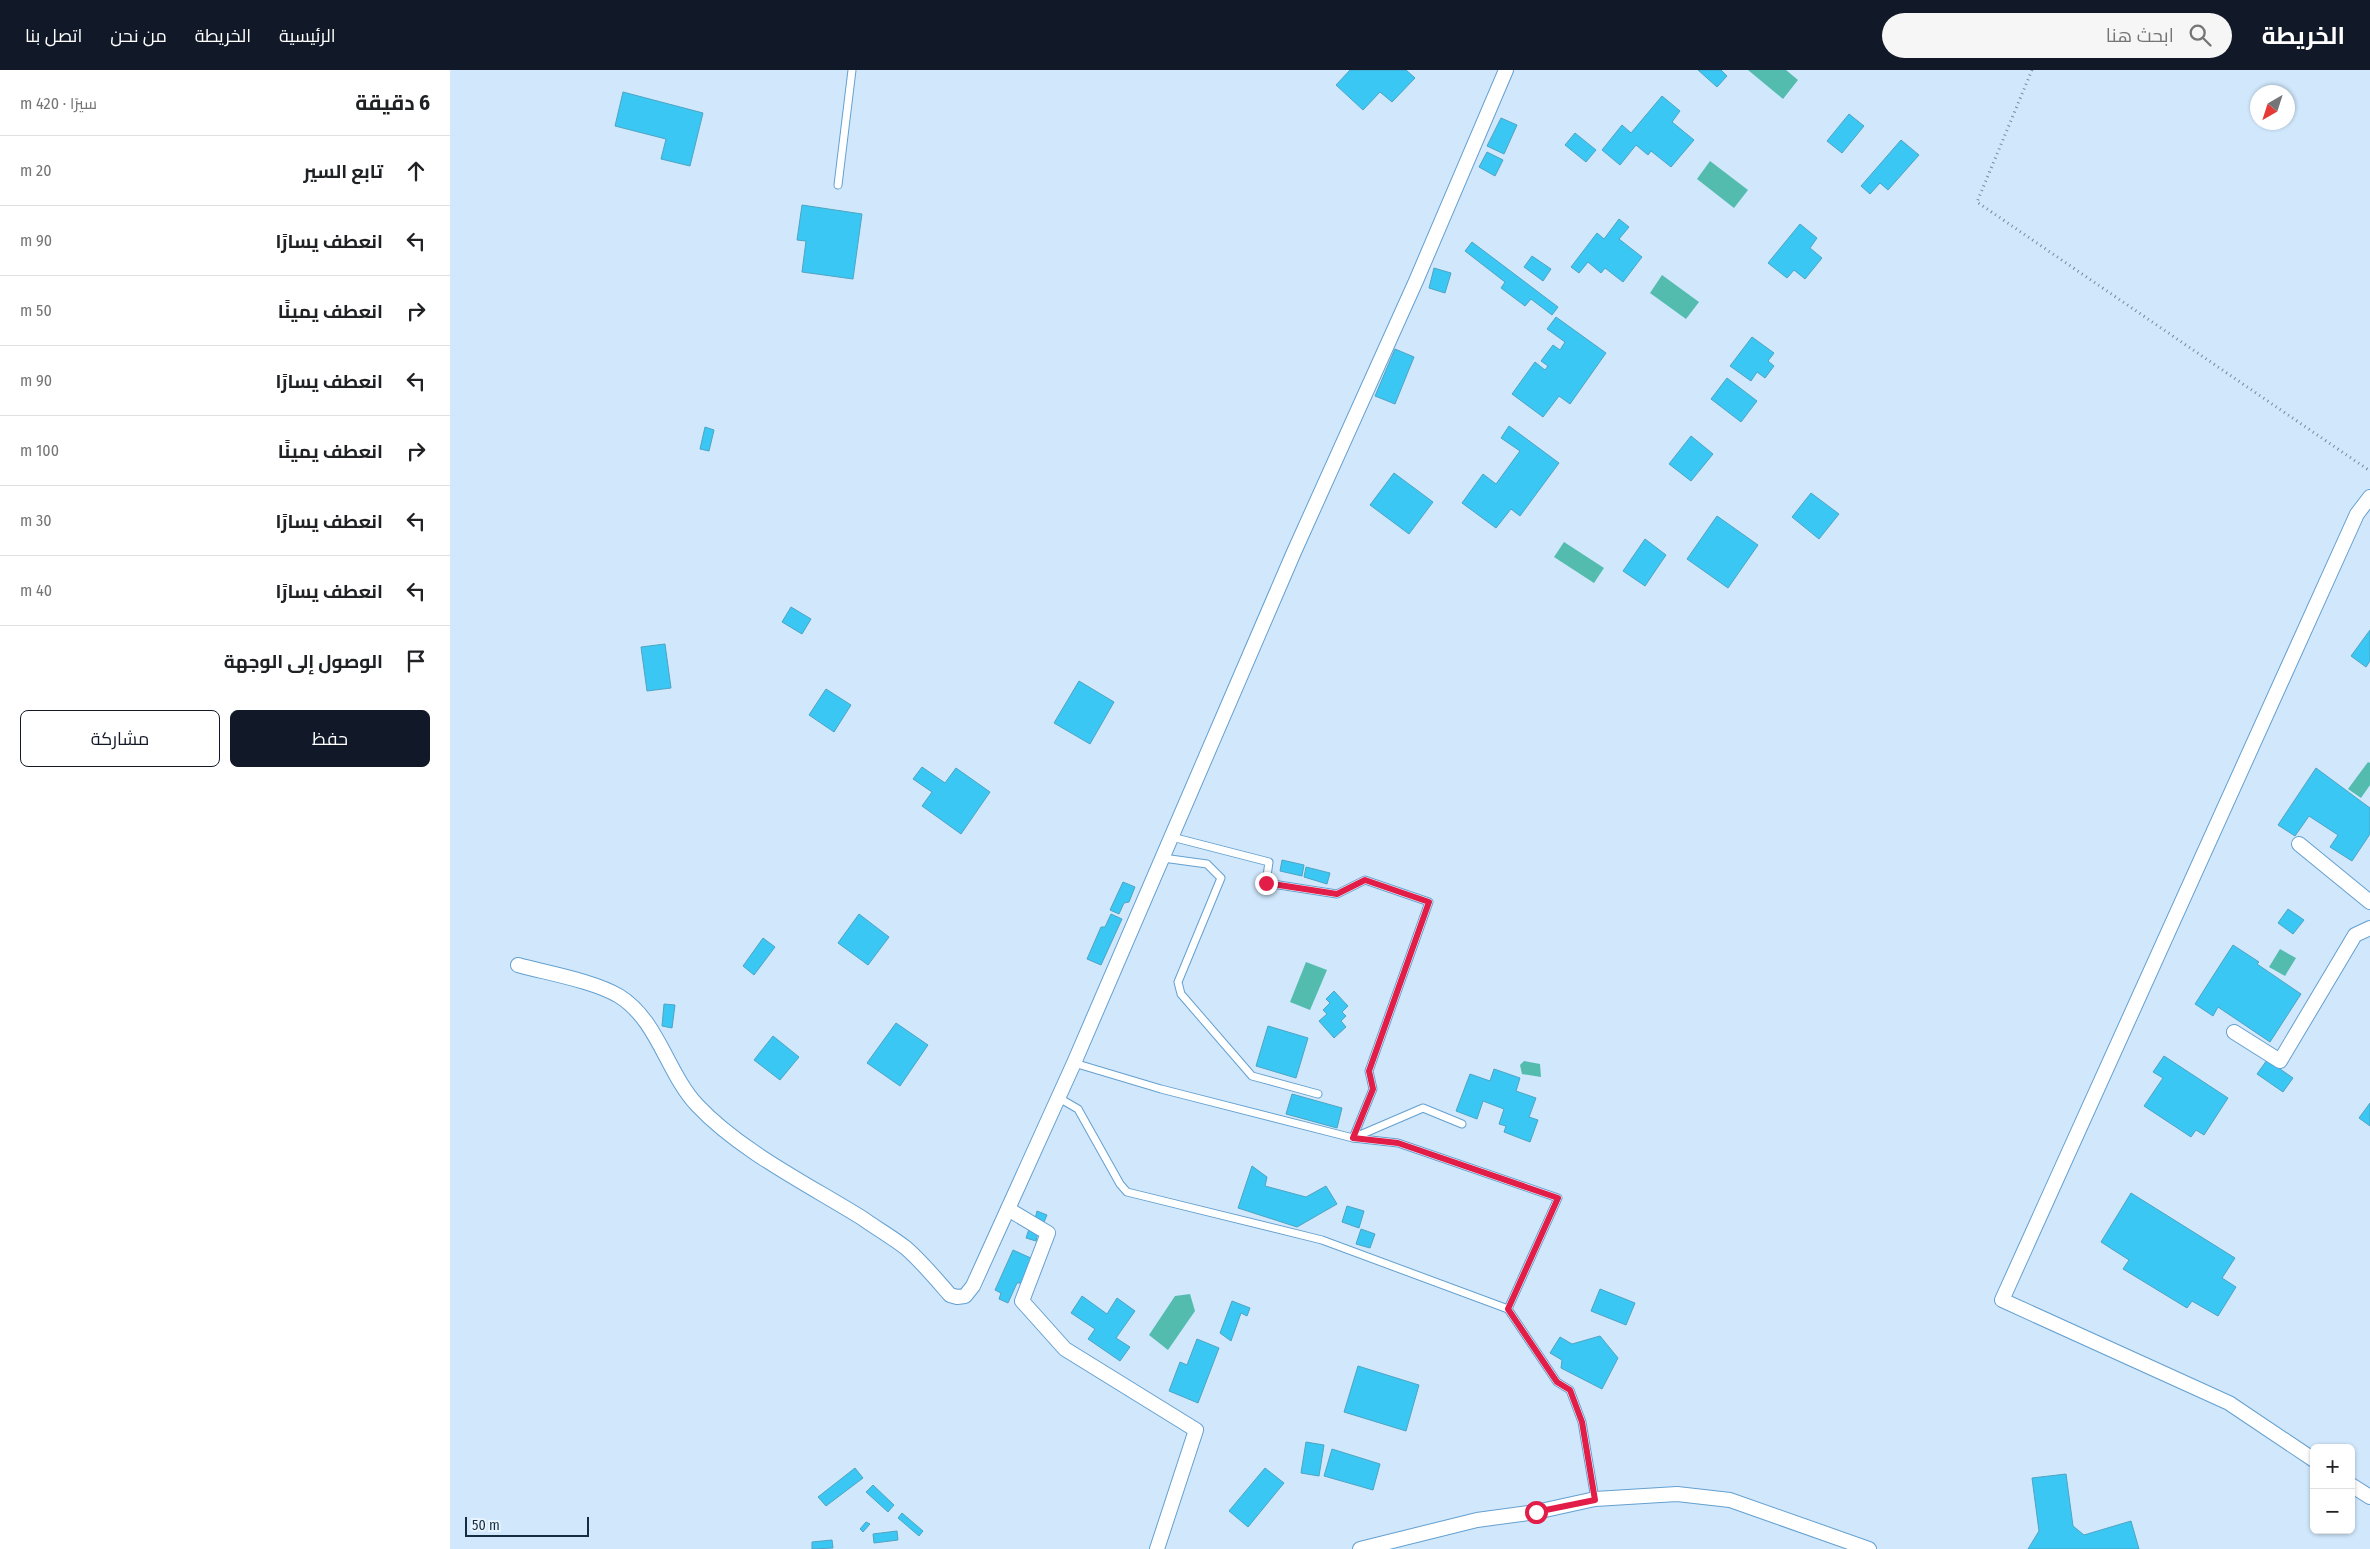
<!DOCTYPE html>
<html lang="ar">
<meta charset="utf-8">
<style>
:root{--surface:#fff;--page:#f6f6f6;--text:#202124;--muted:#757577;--line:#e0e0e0;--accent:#111827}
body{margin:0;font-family:"Fira Sans Condensed",Cairo,sans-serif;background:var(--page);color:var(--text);direction:rtl}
.controls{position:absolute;right:15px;bottom:15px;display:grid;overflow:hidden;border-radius:8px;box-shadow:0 1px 4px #0004}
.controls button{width:45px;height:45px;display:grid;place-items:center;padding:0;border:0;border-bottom:1px solid var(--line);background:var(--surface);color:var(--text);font:25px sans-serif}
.compass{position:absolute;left:1800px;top:15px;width:45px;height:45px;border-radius:50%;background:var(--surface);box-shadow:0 1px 4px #0004;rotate:219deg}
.scale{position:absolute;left:15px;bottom:12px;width:124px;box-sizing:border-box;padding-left:5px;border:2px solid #142d40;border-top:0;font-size:14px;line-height:18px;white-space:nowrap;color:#142d40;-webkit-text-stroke:4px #e7f3fd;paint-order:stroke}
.stop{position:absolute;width:15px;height:15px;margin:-11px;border:4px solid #e11d48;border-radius:50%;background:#fff}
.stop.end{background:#e11d48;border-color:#fff;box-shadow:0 1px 5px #0008}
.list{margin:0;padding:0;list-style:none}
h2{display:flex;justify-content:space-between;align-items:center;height:65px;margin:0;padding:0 20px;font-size:21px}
h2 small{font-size:16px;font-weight:400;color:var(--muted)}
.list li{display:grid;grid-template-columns:32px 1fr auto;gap:15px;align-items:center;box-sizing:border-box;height:70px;padding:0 20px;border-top:1px solid var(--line)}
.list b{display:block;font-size:19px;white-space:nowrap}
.list em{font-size:16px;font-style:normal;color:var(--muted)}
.actions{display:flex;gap:10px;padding:15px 20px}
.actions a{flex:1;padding:11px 0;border:1px solid var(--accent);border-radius:8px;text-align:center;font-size:18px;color:var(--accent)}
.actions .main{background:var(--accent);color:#fff}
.icon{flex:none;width:28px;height:28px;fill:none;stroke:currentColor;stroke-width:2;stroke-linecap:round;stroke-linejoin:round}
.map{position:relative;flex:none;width:1920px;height:1479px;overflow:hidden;direction:ltr}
header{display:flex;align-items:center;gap:30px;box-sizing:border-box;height:70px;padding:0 25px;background:var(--accent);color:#fff}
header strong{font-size:24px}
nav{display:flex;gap:28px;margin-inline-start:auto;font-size:18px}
.search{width:350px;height:45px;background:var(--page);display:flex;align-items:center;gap:12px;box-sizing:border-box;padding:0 18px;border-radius:28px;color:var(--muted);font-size:19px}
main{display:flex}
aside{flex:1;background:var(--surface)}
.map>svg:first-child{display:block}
.water{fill:#54bcaf}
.building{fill:#3bc7f4;stroke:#4ea4c3}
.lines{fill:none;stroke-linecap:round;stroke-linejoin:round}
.lane-casing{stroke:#64a0d0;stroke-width:9}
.street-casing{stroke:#64a0d0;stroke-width:16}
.path{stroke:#738b9f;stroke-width:3;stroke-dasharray:1 4;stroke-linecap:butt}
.lane{stroke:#fff;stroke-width:7}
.street{stroke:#fff;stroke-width:14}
.route{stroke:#e11d48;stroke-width:6}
</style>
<header>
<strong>الخريطة</strong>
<div class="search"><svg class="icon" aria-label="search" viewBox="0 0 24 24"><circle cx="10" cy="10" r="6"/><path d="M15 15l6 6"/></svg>ابحث هنا</div>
<nav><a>الرئيسية</a><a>الخريطة</a><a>من نحن</a><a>اتصل بنا</a></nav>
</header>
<main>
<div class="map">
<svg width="1920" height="1479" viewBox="0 0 1920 1479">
<rect width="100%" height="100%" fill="#d0e7fc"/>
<g class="water">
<path d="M 1298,0 L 1336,0 L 1348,10 L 1333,29 Z"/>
<path d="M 1260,91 L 1298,120 L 1284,138 L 1247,109 Z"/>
<path d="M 1212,205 L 1249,232 L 1236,249 L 1200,223 Z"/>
<path d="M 1114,472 L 1154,498 L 1144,513 L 1104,487 Z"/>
<path d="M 1918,692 L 1920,693 L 1920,715 L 1911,728 L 1898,719 Z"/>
<path d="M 1830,879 L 1846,888 L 1835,906 L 1819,897 Z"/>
<path d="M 856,892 L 877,900 L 860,940 L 840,932 Z"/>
<path d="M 1074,991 L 1090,994 L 1091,1007 L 1072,1004 L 1070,995 Z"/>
<path d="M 740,1224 L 745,1241 L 718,1280 L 699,1265 L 725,1226 Z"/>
</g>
<g class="building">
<path d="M 900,0 L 956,0 L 965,8 L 942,32 L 930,22 L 913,40 L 886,15 Z"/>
<path d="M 1248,0 L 1271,0 L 1277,6 L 1267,17 Z"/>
<path d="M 173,22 L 253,43 L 240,96 L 211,89 L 216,69 L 165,56 Z"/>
<path d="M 1212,26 L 1230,41 L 1222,52 L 1244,70 L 1221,97 L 1201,81 L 1198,85 L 1186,75 L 1170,95 L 1152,80 L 1172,55 L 1181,63 Z"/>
<path d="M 1399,44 L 1414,56 L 1392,83 L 1377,71 Z"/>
<path d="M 1051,48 L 1067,55 L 1054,84 L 1037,76 Z"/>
<path d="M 1125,63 L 1146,80 L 1136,92 L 1115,75 Z"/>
<path d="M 1451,70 L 1469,85 L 1438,120 L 1430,113 L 1420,124 L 1411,116 Z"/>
<path d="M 1037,82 L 1053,90 L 1045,106 L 1029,97 Z"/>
<path d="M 352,135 L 412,144 L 403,209 L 352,202 L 356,171 L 347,170 Z"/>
<path d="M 1169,149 L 1179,157 L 1169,169 L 1192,187 L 1173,212 L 1155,198 L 1151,203 L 1138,192 L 1129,203 L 1121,197 L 1147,163 L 1154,169 Z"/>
<path d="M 1350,154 L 1367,168 L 1360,178 L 1372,188 L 1355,209 L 1344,200 L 1337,208 L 1318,193 Z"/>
<path d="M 1022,172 L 1108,237 L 1102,245 L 1081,229 L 1075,236 L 1051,218 L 1055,212 L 1015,181 Z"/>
<path d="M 1082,186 L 1101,199 L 1093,211 L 1074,197 Z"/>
<path d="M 984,198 L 1001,203 L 995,223 L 979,218 Z"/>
<path d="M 1106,247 L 1156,283 L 1120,334 L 1109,326 L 1093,347 L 1062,324 L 1085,292 L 1095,300 L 1098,296 L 1091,291 L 1103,275 L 1110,280 L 1115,272 L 1097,259 Z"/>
<path d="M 1302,267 L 1324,283 L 1318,291 L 1324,296 L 1315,308 L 1307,302 L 1301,311 L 1280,296 Z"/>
<path d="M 945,279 L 964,287 L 945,334 L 925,326 Z"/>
<path d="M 1277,308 L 1307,331 L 1291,352 L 1261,329 Z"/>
<path d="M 1059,356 L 1109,393 L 1070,446 L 1061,439 L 1046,458 L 1012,433 L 1033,404 L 1046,414 L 1070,381 L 1051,368 Z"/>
<path d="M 255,357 L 264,360 L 259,381 L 250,379 Z"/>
<path d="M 1241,366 L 1263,384 L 1241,411 L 1219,394 Z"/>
<path d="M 944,403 L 983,432 L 959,464 L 920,435 Z"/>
<path d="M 1361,423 L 1389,444 L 1369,469 L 1342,447 Z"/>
<path d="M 1267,446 L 1308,475 L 1278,518 L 1237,489 Z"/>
<path d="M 1195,469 L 1216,485 L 1195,516 L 1173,501 Z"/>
<path d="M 341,537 L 361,549 L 352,564 L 332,552 Z"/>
<path d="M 1920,560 L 1920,591 L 1916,597 L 1901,586 Z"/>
<path d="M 215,574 L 221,618 L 197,621 L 191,577 Z"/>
<path d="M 629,611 L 664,632 L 640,674 L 604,653 Z"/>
<path d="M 376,619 L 401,635 L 384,662 L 359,645 Z"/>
<path d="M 472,697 L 495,713 L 506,698 L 540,722 L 511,764 L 472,736 L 482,722 L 463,709 Z"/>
<path d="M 1866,698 L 1920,738 L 1920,764 L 1902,791 L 1880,777 L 1888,765 L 1859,746 L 1845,766 L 1828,755 Z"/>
<path d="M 832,790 L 854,795 L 852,806 L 830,801 Z"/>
<path d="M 856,797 L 880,803 L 877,814 L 854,807 Z"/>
<path d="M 673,812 L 685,817 L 679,832 L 674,833 L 669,844 L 660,840 Z"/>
<path d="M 1838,839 L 1854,850 L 1843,864 L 1828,853 Z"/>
<path d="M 409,844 L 439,867 L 418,895 L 388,873 Z"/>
<path d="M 661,844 L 672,849 L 651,895 L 637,889 L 651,857 L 655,857 Z"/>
<path d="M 313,868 L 325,877 L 304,905 L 293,896 Z"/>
<path d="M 1783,875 L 1809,892 L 1807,894 L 1851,924 L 1820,972 L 1768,937 L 1763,946 L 1745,934 Z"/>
<path d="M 884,921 L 898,936 L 892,942 L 896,946 L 891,951 L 896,957 L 884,968 L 869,951 L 877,944 L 873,940 L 880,933 L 876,929 Z"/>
<path d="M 214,934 L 225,935 L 222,958 L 212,956 Z"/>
<path d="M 446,953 L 478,975 L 450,1016 L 417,993 Z"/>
<path d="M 818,956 L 858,968 L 846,1008 L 806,996 Z"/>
<path d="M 323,966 L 349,987 L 330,1010 L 304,990 Z"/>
<path d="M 1714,986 L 1778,1028 L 1754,1065 L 1746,1060 L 1741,1067 L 1694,1036 L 1713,1008 L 1703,1002 Z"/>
<path d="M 1817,990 L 1843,1008 L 1833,1022 L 1807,1004 Z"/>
<path d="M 1044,999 L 1070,1008 L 1066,1021 L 1086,1028 L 1079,1047 L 1088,1050 L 1080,1072 L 1054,1062 L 1056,1056 L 1049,1054 L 1054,1039 L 1033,1031 L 1027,1049 L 1006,1041 L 1020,1004 L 1040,1011 Z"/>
<path d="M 842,1024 L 892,1038 L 887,1058 L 836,1044 Z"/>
<path d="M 1920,1033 L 1920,1056 L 1909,1048 Z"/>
<path d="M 802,1096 L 817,1107 L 815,1116 L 856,1127 L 876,1116 L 887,1134 L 847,1157 L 788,1138 Z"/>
<path d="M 1681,1123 L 1785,1188 L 1772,1208 L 1786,1217 L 1768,1246 L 1742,1231 L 1737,1238 L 1673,1199 L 1679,1190 L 1651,1172 Z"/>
<path d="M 897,1136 L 914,1141 L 909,1158 L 892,1152 Z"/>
<path d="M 587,1141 L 597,1145 L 594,1152 L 585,1149 Z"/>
<path d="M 579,1159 L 588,1162 L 586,1171 L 576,1168 Z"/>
<path d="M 911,1159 L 925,1164 L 920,1178 L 906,1174 Z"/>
<path d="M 563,1180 L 583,1189 L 573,1213 L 567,1213 L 558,1233 L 549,1229 L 551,1223 L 545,1220 Z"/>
<path d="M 1150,1219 L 1185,1233 L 1176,1255 L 1141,1241 Z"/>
<path d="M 632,1226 L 657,1244 L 667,1228 L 685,1241 L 666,1268 L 680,1277 L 670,1291 L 638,1269 L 645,1259 L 621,1243 Z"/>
<path d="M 782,1231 L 800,1238 L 797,1246 L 791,1243 L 781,1271 L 770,1263 Z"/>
<path d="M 1150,1266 L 1168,1288 L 1152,1319 L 1111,1298 L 1112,1290 L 1100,1283 L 1110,1267 L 1122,1274 Z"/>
<path d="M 747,1269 L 769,1278 L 748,1333 L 719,1321 L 730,1292 L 737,1295 Z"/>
<path d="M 908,1296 L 969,1315 L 956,1361 L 894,1342 Z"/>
<path d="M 856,1372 L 874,1375 L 869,1406 L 851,1403 Z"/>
<path d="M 882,1379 L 930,1394 L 923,1420 L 874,1406 Z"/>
<path d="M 405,1398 L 413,1408 L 376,1436 L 368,1427 Z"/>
<path d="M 815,1398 L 834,1413 L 798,1457 L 779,1441 Z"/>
<path d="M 1616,1404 L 1623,1456 L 1634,1465 L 1681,1451 L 1689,1479 L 1578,1479 L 1589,1461 L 1582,1408 Z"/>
<path d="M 423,1415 L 444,1435 L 438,1442 L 416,1422 Z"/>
<path d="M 452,1443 L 473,1461 L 469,1466 L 448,1448 Z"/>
<path d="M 416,1452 L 420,1454 L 413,1462 L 410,1459 Z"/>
<path d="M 447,1461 L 448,1470 L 424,1473 L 423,1464 Z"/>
<path d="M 382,1470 L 383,1478 L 362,1479 L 362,1472 Z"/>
</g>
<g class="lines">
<defs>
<g id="lane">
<path d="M 388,115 L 402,0"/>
<path d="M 713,788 L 757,794 L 771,808 L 728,912 L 731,924 L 802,1006 L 868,1024"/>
<path d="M 624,993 L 711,1019 L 903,1068 L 973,1038 L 1012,1054"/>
<path d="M 609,1028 L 628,1039 L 670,1114 L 677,1122 L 872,1170 L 1058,1239 L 1108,1128 L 948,1073 L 903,1068 L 923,1019 L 919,1001 L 979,832 L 915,810 L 887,824 L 816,813 L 819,792 L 722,767"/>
<path d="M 1058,1239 L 1107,1312 L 1120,1320 L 1132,1352 L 1145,1429"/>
</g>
<g id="street">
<path d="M 1849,774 L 1920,832"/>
<path d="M 68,895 C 97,903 144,911 169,926 C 208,950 217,1003 247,1035 C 290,1081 359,1115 412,1148 C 426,1158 442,1167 456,1178 C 472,1192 486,1209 500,1225 L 507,1227 L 515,1226 L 523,1216 L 624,993 L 844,482 L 966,211 L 1056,0"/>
<path d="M 1784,962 L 1830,991 L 1905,865 L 1920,858"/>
<path d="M 558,1139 L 598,1163 L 572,1231 L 615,1279 L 746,1360 L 707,1479"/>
<path d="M 1864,1390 L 1779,1333 L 1552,1230 L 1907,444 L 1920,427"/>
<path d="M 1901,1415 L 1920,1427"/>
<path d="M 910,1479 L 1027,1450 L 1086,1442 L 1145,1429 L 1227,1424 L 1280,1430 L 1419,1479"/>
</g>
</defs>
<use href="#lane" class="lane-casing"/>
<use href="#street" class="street-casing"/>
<path class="path" d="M 1582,0 L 1527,132 L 1920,401"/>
<use href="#lane" class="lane"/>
<use href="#street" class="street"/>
</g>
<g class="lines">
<path class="route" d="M 816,813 L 887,824 L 915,810 L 979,832 L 919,1001 L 923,1019 L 903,1068 L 948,1073 L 1108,1128 L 1058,1239 L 1107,1312 L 1120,1320 L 1132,1352 L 1145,1430 L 1086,1442"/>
</g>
</svg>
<div class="controls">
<button>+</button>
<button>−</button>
</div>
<svg class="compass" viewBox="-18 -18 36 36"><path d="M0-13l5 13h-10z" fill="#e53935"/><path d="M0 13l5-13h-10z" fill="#757577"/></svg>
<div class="scale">50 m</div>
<div class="stop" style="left:1086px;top:1442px"></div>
<div class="stop end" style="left:816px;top:813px"></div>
</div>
<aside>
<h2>6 دقيقة<small>سيرًا · 420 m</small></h2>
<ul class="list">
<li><svg class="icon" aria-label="ahead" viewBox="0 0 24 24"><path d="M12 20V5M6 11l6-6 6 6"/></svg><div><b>تابع السير</b></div><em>20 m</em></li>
<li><svg class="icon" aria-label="left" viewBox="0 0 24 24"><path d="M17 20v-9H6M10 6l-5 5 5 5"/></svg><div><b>انعطف يسارًا</b></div><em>90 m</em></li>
<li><svg class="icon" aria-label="right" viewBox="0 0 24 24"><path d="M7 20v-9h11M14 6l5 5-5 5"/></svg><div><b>انعطف يمينًا</b></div><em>50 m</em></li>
<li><svg class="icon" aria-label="left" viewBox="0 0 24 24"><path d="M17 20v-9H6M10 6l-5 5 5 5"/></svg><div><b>انعطف يسارًا</b></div><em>90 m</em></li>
<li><svg class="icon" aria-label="right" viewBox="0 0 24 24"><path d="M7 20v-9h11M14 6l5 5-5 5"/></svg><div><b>انعطف يمينًا</b></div><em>100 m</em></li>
<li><svg class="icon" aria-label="left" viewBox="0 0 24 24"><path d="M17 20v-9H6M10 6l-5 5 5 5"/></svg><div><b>انعطف يسارًا</b></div><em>30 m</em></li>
<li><svg class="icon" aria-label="left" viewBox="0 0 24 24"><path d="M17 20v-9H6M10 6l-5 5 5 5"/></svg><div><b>انعطف يسارًا</b></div><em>40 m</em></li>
<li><svg class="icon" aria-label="arrive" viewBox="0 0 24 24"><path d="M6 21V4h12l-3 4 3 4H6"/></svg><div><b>الوصول إلى الوجهة</b></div></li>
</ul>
<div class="actions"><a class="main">حفظ</a><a>مشاركة</a></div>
</aside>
</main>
